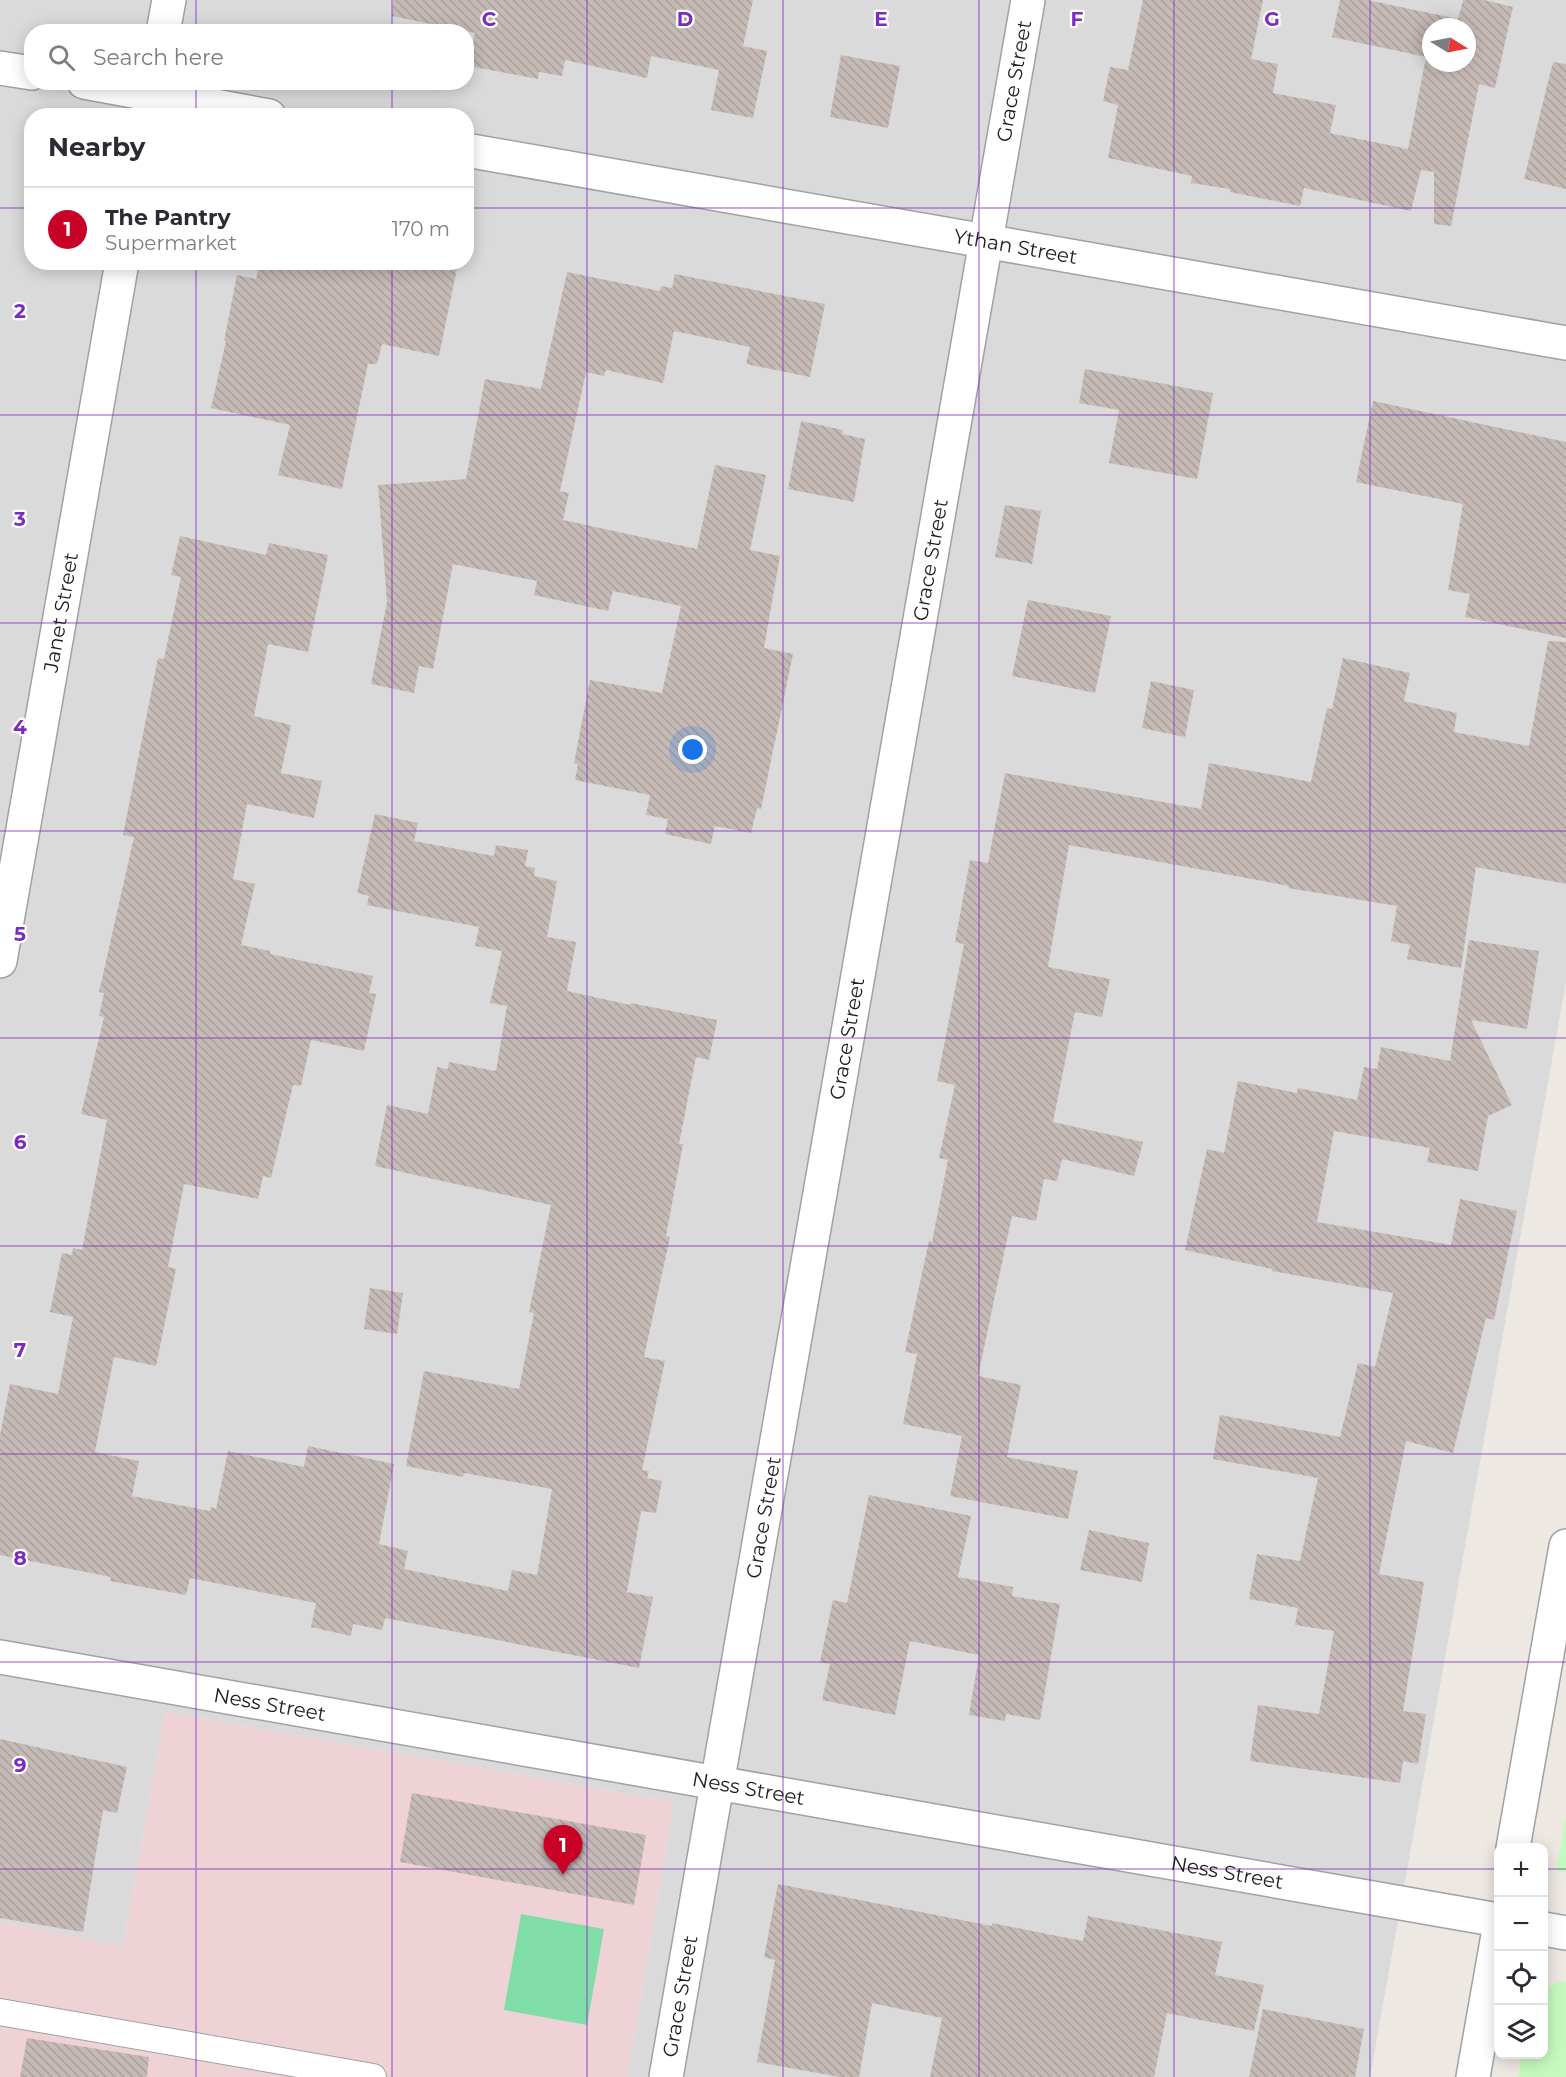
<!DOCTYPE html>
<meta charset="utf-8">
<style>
:root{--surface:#fff;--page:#f2f2f3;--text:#2b2b33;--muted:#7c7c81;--line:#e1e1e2;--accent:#c90127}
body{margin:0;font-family:Montserrat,sans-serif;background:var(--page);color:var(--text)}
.controls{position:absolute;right:18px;bottom:18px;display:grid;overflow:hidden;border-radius:12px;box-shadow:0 3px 15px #0003}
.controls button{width:54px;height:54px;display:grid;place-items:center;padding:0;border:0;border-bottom:2px solid var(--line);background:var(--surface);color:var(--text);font:30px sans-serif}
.compass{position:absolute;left:1422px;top:18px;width:54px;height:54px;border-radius:50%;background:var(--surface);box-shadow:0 3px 15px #0003;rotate:100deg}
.you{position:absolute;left:693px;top:750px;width:21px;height:21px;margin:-15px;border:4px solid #fff;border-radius:50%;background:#1a73e8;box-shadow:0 0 0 9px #1a73e833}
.badge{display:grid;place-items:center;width:39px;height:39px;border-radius:50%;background:var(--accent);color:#fff;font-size:20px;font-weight:700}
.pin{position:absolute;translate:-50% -50px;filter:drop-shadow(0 2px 3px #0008)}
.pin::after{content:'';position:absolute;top:32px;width:21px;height:18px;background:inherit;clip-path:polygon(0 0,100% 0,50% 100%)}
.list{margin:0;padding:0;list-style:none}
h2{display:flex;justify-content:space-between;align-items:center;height:78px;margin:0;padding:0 24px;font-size:26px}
h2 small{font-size:20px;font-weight:400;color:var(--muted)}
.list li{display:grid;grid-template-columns:39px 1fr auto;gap:18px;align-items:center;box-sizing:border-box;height:84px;padding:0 24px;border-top:2px solid var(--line)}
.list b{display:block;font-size:22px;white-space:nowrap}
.list p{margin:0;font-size:20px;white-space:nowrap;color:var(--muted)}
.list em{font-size:20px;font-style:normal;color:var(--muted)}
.icon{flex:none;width:33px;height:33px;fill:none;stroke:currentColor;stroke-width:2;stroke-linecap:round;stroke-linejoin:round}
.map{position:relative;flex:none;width:1566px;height:2077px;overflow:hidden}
.search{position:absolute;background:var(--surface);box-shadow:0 3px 15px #0003;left:24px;top:24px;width:450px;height:66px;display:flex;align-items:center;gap:15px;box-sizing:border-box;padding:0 21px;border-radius:24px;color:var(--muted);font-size:22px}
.panel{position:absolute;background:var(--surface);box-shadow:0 3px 15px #0003;left:24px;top:108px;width:450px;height:162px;border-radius:24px}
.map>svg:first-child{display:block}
.residential{fill:#dbdada;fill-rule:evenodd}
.commercial{fill:#efd2d6}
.park{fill:#c6f9bf}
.pitch{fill:#81dda8}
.building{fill:url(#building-back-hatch);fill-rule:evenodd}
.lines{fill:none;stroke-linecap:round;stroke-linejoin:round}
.lane-casing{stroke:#a1a1a1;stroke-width:28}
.street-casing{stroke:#a1a1a1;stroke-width:36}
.lane{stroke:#fff;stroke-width:26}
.street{stroke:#fff;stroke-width:33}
.grid{fill:none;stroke:#7b2cbf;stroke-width:1.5;stroke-opacity:0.55}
.labels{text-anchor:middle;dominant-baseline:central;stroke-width:4.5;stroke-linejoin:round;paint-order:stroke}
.street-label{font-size:20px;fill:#1d1d1d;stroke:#fff}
.grid-label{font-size:20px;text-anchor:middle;font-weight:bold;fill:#7b2cbf;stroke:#fff;stroke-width:4.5;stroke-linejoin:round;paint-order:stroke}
</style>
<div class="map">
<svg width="1566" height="2077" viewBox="0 0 1566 2077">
<defs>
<pattern id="building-back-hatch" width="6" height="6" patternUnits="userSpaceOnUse" patternTransform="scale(1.5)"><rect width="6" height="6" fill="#c6bab6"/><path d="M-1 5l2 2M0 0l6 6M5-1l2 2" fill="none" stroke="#aa9f9c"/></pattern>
</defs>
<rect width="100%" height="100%" fill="#eee8e3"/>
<path class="residential" d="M 0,0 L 1566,0 L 1566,982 L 1370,2077 L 627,2077 L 674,1802 L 165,1712 L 123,1947 L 0,1922 ZM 1431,27 L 1467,27 L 1467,63 L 1431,63 ZM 32,32 L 466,32 L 466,82 L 32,82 ZM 32,116 L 466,116 L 466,262 L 32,262 Z"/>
<path class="commercial" d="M 165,1712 L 674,1802 L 627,2077 L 0,2077 L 0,1922 L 123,1947 Z"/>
<g class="park">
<path d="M 1566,1815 L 1566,1873 L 1556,1871 Z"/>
<path d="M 1558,1982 L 1566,1982 L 1566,2077 L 1518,2077 L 1522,2055 L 1544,2054 L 1544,1990 Z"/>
</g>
<path class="pitch" d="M 521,1914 L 604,1929 L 587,2025 L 504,2010 Z"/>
<g class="building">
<path d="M 393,0 L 753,0 L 743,46 L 767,51 L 753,118 L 711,110 L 719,70 L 651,56 L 647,78 L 565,60 L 562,76 L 539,72 L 538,79 L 469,66 L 475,33 L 392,16 Z"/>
<path d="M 1143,0 L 1263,0 L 1251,59 L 1278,64 L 1273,93 L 1336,105 L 1330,133 L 1408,149 L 1426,57 L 1332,37 L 1340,0 L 1367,0 L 1458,19 L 1463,0 L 1484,0 L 1513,7 L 1495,88 L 1479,84 L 1451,226 L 1434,224 L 1434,172 L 1421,170 L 1411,211 L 1304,188 L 1300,206 L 1230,192 L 1230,189 L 1191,183 L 1192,176 L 1108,158 L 1118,105 L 1103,101 L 1110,67 L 1128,70 ZM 1431,27 L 1467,27 L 1467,63 L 1431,63 Z"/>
<path d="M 841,55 L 900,66 L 888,128 L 830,117 Z"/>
<path d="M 1553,62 L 1566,64 L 1566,189 L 1524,179 Z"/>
<path d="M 260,262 L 432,262 L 457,268 L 439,356 L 382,344 L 377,364 L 368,364 L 342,489 L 278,475 L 290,425 L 211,408 L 226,341 L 224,341 L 237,275 L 256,279 Z"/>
<path d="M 567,272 L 660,291 L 661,286 L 672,288 L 675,274 L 825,304 L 810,377 L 746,364 L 750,347 L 674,331 L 663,383 L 606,370 L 604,376 L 586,372 L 560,491 L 569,493 L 563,520 L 697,549 L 715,465 L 766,475 L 750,550 L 780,556 L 764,648 L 793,654 L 761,809 L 757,808 L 751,833 L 715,826 L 711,844 L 665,834 L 668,819 L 646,815 L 650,795 L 575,780 L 578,764 L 574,763 L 590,680 L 662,693 L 681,606 L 613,591 L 608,611 L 534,595 L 537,581 L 453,564 L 433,669 L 419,666 L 414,693 L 371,684 L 387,602 L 378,485 L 466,479 L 485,379 L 541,389 Z"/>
<path d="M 1085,369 L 1213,393 L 1197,479 L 1109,463 L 1119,410 L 1079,403 Z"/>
<path d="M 1373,401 L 1566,442 L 1566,638 L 1465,617 L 1470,594 L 1448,590 L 1463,504 L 1356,482 Z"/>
<path d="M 801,421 L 843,430 L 842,434 L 865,439 L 854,502 L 788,489 Z"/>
<path d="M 1005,505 L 1041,511 L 1032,564 L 995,557 Z"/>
<path d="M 180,536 L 266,555 L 269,543 L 328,555 L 308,652 L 268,644 L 254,716 L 291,725 L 281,773 L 322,781 L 314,818 L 247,804 L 233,879 L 255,884 L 241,945 L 270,951 L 270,954 L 373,976 L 369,993 L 376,994 L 364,1051 L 311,1040 L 301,1086 L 293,1085 L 271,1178 L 263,1176 L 258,1199 L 184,1184 L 168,1267 L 176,1269 L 156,1366 L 114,1357 L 95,1452 L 139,1461 L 132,1496 L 210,1511 L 211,1507 L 216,1509 L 228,1451 L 304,1467 L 308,1446 L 394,1464 L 379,1544 L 408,1551 L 404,1569 L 508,1591 L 512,1570 L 537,1575 L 552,1489 L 464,1473 L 463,1477 L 406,1466 L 424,1371 L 519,1389 L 534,1313 L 529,1312 L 551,1205 L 375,1166 L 387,1105 L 428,1114 L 437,1067 L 448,1069 L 449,1062 L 496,1071 L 507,1006 L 490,1003 L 502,951 L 475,946 L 479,927 L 367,905 L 369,896 L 357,893 L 375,814 L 418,823 L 414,841 L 494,856 L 496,845 L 528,850 L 525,866 L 535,868 L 534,876 L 557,881 L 547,937 L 576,942 L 567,991 L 630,1005 L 631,1003 L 717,1020 L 709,1060 L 696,1057 L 679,1144 L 683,1144 L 666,1236 L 670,1237 L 644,1357 L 665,1361 L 642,1470 L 649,1471 L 647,1478 L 662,1481 L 656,1513 L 641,1511 L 627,1592 L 653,1597 L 639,1668 L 385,1618 L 382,1630 L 353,1624 L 351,1636 L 311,1627 L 316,1603 L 190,1578 L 186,1595 L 110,1581 L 111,1577 L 0,1555 L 0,1435 L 10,1384 L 58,1394 L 73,1317 L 50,1312 L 62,1253 L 72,1255 L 73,1248 L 82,1250 L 107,1120 L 81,1114 L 104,1017 L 99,1016 L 104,993 L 99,992 L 134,837 L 123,835 L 158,658 L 164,659 L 181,577 L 171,575 Z"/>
<path d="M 1028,600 L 1111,616 L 1095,693 L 1012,676 Z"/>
<path d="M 1548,641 L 1566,642 L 1566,884 L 1476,867 L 1461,968 L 1407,959 L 1410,945 L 1391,941 L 1397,906 L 1288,888 L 1289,886 L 1069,845 L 1048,967 L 1110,979 L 1102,1017 L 1075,1012 L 1053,1122 L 1143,1142 L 1134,1176 L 1062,1159 L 1057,1181 L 1044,1179 L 1036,1221 L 1012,1216 L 978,1376 L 1021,1385 L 1007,1457 L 1078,1471 L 1068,1519 L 950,1496 L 962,1436 L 903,1424 L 917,1354 L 905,1352 L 929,1241 L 932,1242 L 948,1160 L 939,1158 L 955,1085 L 937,1081 L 964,944 L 955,942 L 970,860 L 988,863 L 1005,773 L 1201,809 L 1209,763 L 1311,782 L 1327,708 L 1332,709 L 1343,658 L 1410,673 L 1404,701 L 1457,713 L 1454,732 L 1529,746 Z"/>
<path d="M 1151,681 L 1194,690 L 1185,737 L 1142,728 Z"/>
<path d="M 1469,940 L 1539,951 L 1527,1029 L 1471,1020 L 1512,1105 L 1488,1116 L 1478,1171 L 1427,1162 L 1430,1148 L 1334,1131 L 1317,1222 L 1451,1245 L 1460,1199 L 1517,1211 L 1494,1320 L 1486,1318 L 1453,1453 L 1406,1441 L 1379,1574 L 1424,1582 L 1403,1711 L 1426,1714 L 1418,1764 L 1403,1761 L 1400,1783 L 1250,1761 L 1258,1705 L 1319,1714 L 1334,1631 L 1295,1625 L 1298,1608 L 1249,1599 L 1257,1554 L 1300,1561 L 1318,1478 L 1213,1459 L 1220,1415 L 1340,1437 L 1358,1363 L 1375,1367 L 1393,1293 L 1272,1271 L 1272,1269 L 1185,1250 L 1207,1149 L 1224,1153 L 1238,1081 L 1297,1093 L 1298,1088 L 1357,1100 L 1364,1067 L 1377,1069 L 1381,1047 L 1450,1061 Z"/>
<path d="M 370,1288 L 403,1293 L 397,1334 L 364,1329 Z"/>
<path d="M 869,1495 L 971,1516 L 958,1577 L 1013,1587 L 1012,1596 L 1060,1604 L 1040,1720 L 1006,1714 L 1005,1721 L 969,1715 L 979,1655 L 910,1641 L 895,1715 L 822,1700 L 830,1664 L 820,1662 L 833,1600 L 847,1603 Z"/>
<path d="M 1089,1530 L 1149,1543 L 1142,1582 L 1080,1570 Z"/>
<path d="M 0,1739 L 127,1767 L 117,1813 L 103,1810 L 83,1932 L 0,1918 Z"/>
<path d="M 412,1793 L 646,1835 L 634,1905 L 400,1862 Z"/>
<path d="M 778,1884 L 992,1926 L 992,1923 L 1083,1941 L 1088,1916 L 1222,1942 L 1215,1975 L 1264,1985 L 1254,2031 L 1167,2013 L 1154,2077 L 930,2077 L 942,2018 L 872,2003 L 859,2077 L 840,2077 L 757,2062 L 775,1960 L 764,1957 Z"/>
<path d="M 1263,2009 L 1364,2029 L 1355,2077 L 1249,2077 Z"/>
<path d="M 27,2038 L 149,2057 L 147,2077 L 20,2077 Z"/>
</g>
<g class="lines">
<defs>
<path id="lane" d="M 0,2012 L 373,2077"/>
<g id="street">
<path d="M 163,32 L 169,0"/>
<path d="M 0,68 L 32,73"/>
<path d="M 84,82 L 269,116"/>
<path id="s1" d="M 466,150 L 1566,343"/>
<path id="s2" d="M 0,961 L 122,262"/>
<path id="s3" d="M 0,1657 L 1498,1920"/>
<path d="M 1513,1848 L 1566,1546"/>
<path d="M 1544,1929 L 1566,1933"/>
<path id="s4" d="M 666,2077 L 1028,0"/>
<path d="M 1473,2077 L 1498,1935"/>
</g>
</defs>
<use href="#lane" class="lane-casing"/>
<use href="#street" class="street-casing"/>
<use href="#lane" class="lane"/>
<use href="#street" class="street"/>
</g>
<path class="grid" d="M 196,0 L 196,32M 392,0 L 392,32M 587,0 L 587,2077M 783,0 L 783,2077M 979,0 L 979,2077M 1174,0 L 1174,2077M 1370,0 L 1370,2077M 196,82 L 196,116M 392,82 L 392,116M 0,208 L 32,208M 466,208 L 1566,208M 196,262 L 196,2077M 392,262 L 392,2077M 0,415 L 1566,415M 0,623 L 1566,623M 0,831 L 1566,831M 0,1038 L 1566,1038M 0,1246 L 1566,1246M 0,1454 L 1566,1454M 0,1662 L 1566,1662M 0,1869 L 1498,1869M 1544,1869 L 1566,1869"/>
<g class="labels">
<g class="street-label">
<text stroke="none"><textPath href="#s4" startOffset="2026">Grace Street</textPath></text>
<text stroke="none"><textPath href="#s1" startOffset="558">Ythan Street</textPath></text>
<text stroke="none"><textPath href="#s4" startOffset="1540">Grace Street</textPath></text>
<text stroke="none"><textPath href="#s2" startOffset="354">Janet Street</textPath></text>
<text stroke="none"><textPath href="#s4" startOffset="1054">Grace Street</textPath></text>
<text stroke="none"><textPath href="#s4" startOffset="568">Grace Street</textPath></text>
<text stroke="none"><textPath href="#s3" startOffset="274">Ness Street</textPath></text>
<text stroke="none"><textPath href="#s3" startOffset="760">Ness Street</textPath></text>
<text stroke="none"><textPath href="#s3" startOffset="1246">Ness Street</textPath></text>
<text stroke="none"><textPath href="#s4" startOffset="82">Grace Street</textPath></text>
</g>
</g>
<g class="grid-label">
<text x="489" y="26">C</text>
<text x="685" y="26">D</text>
<text x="881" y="26">E</text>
<text x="1077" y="26">F</text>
<text x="1272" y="26">G</text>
<text x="20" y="318">2</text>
<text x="20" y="526">3</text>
<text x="20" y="734">4</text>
<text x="20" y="941">5</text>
<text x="20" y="1149">6</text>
<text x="20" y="1357">7</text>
<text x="20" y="1565">8</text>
<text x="20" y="1772">9</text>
</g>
</svg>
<div class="controls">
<button>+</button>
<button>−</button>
<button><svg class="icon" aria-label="locate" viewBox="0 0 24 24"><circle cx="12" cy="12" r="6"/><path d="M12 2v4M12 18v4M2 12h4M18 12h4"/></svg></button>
<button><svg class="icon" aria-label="layers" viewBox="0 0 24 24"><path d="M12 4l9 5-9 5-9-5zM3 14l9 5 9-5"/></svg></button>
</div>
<svg class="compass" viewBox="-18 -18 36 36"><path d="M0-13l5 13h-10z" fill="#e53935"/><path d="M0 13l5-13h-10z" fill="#7c7c81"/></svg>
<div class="you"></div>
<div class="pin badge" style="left:563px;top:1875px">1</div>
<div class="search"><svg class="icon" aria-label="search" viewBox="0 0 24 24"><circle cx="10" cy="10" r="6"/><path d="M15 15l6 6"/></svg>Search here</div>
<section class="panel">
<h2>Nearby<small></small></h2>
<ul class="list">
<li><span class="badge">1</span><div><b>The Pantry</b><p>Supermarket</p></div><em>170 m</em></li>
</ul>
</section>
</div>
